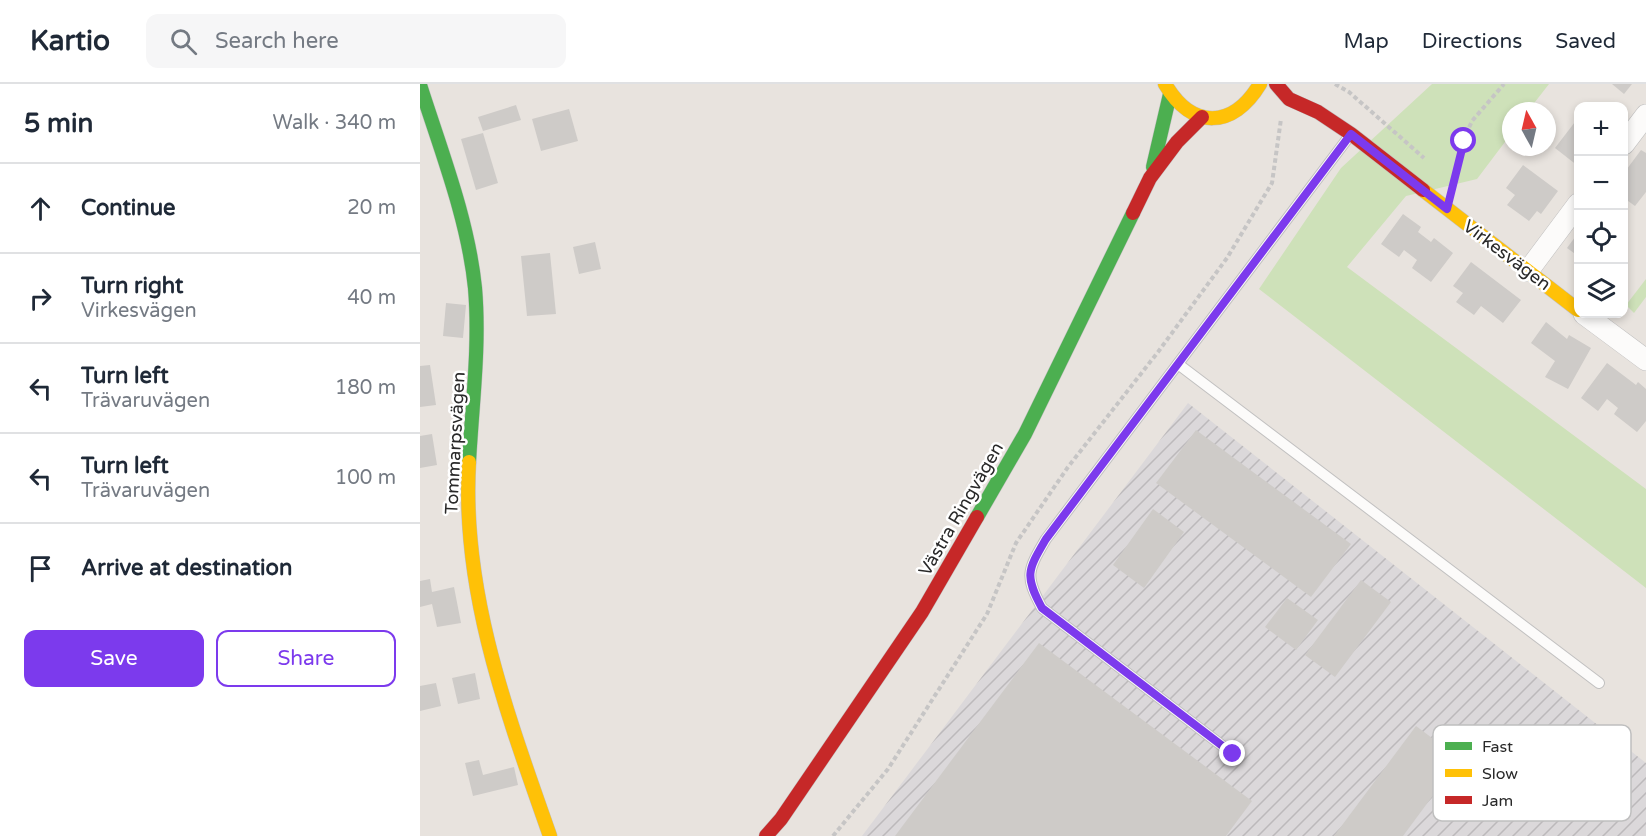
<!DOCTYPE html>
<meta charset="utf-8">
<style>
:root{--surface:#fff;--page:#f6f6f7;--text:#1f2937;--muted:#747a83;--line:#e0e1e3;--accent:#7c3aed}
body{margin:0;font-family:"Varela Round",sans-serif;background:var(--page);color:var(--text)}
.controls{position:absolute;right:18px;top:18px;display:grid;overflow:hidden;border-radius:12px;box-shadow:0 3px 9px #0003}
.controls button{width:54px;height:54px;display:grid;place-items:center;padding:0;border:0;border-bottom:2px solid var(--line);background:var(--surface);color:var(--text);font:30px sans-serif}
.compass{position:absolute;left:1082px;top:18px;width:54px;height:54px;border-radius:50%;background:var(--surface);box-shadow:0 3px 9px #0003;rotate:352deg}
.stop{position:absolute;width:18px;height:18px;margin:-14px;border:4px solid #7c3aed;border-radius:50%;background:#fff}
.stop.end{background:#7c3aed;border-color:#fff;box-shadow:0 2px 6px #0008}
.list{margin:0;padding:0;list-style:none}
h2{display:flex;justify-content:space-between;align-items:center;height:78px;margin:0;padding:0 24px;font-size:26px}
h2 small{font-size:20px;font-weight:400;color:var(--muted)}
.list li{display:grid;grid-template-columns:39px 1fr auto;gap:18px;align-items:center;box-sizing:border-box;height:90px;padding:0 24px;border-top:2px solid var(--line)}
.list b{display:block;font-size:22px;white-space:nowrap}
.list p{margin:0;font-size:20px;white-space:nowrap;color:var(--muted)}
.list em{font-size:20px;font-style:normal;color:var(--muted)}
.actions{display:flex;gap:12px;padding:18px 24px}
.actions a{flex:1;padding:14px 0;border:2px solid var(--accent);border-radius:12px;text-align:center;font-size:21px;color:var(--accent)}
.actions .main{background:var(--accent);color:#fff}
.icon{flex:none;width:33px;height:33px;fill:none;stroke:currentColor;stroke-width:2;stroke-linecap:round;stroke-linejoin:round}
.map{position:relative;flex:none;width:1226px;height:752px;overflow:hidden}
header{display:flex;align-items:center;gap:36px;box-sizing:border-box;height:84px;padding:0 30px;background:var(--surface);border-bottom:2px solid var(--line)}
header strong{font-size:28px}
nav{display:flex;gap:33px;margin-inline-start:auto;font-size:21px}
.search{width:420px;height:54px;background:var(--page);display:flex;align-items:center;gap:15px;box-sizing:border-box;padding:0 21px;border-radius:12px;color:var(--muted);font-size:22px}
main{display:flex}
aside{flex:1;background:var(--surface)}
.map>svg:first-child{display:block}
.industrial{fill:url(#industrial-furrows)}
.park{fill:#cee1b9}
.building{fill:#cecbc8}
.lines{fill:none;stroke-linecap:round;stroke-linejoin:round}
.lane-casing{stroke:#c1c0c0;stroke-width:12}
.street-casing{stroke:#c1c0c0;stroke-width:22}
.fast-casing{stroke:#c1c0c0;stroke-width:15}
.slow-casing{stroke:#c1c0c0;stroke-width:15}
.jam-casing{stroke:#c1c0c0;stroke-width:15}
.path{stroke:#c6c5c5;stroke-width:4;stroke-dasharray:4.5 3;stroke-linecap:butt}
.lane{stroke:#fcfbfa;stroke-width:10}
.street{stroke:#fcfbfa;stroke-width:21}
.fast{stroke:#4caf50;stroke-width:14}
.slow{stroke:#ffc107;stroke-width:14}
.jam{stroke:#c62828;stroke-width:14}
.route{stroke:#7c3aed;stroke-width:8}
.labels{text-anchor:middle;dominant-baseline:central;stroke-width:5;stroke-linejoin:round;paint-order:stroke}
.street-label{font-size:18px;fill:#292929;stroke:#fff}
.key{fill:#fff;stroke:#bfbfbf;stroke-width:1.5}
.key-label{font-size:16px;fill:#292929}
</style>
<header>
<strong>Kartio</strong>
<div class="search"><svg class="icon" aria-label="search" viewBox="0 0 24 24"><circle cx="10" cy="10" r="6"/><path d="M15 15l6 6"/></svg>Search here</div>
<nav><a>Map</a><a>Directions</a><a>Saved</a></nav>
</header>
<main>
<aside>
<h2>5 min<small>Walk · 340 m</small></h2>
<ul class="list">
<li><svg class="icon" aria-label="ahead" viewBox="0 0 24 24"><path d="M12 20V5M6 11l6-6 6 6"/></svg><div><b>Continue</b></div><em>20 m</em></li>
<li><svg class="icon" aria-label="right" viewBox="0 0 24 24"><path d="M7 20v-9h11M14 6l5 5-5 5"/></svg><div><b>Turn right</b><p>Virkesvägen</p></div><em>40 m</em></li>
<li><svg class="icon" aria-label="left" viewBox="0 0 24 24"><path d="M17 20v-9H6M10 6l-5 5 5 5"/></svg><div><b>Turn left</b><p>Trävaruvägen</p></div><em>180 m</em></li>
<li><svg class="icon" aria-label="left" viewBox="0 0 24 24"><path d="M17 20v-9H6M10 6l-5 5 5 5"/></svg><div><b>Turn left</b><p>Trävaruvägen</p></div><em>100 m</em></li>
<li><svg class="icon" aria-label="arrive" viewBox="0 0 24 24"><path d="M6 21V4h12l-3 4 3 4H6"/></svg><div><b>Arrive at destination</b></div></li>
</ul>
<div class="actions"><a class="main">Save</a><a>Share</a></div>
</aside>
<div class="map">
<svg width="1226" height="752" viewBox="0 0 1226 752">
<defs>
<pattern id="industrial-furrows" width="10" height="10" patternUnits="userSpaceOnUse" patternTransform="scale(1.5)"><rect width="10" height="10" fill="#dbd8da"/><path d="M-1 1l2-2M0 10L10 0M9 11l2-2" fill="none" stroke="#bcb9bb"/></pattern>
</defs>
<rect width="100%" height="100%" fill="#e8e3de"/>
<path class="industrial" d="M 768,319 L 1226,679 L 1226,752 L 442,752 Z"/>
<g class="park">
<path d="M 1012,0 L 1129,0 L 1108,27 L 1091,27 L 1091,50 L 1057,95 L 986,112 L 927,183 L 1226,405 L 1226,504 L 839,205 L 921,84 Z"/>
<path d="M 1226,195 L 1226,213 L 1214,229 L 1206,221 Z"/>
</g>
<g class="building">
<path d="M 1192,0 L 1212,0 L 1204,10 Z"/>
<path d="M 96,21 L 101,36 L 63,47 L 58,33 Z"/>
<path d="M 149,25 L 158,57 L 121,67 L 112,35 Z"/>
<path d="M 1158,34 L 1158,82 L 1135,64 Z"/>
<path d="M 63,49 L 78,99 L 56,106 L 41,55 Z"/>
<path d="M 1221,66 L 1226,69 L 1226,108 L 1215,122 L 1204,114 L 1204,89 Z"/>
<path d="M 1103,81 L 1138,107 L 1121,130 L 1117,127 L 1109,137 L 1087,121 L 1095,111 L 1086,104 Z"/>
<path d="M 983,130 L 1001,143 L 998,148 L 1011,158 L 1014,154 L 1033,169 L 1011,198 L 992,184 L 997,176 L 984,166 L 979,173 L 961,160 Z"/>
<path d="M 1158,149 L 1158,172 L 1147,164 Z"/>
<path d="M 175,158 L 181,185 L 159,190 L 153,163 Z"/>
<path d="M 130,169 L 136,230 L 107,232 L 101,172 Z"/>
<path d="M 1051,178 L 1101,216 L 1083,239 L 1061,222 L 1054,231 L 1036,218 L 1043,209 L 1033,202 Z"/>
<path d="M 26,219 L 46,221 L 43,254 L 23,252 Z"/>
<path d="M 1126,238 L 1147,255 L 1149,251 L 1171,264 L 1148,305 L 1125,293 L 1135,277 L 1111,259 Z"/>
<path d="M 1187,279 L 1216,301 L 1218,298 L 1226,305 L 1226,337 L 1217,348 L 1194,330 L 1198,324 L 1187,315 L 1178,327 L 1161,314 Z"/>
<path d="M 10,281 L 16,321 L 0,323 L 0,282 Z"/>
<path d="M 776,346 L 931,460 L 891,513 L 736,399 Z"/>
<path d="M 12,350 L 17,381 L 0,384 L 0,352 Z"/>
<path d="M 733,425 L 764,448 L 724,504 L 693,481 Z"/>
<path d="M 10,495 L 12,508 L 34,503 L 41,539 L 17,543 L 12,520 L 0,523 L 0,497 Z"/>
<path d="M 941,496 L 971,518 L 915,593 L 885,571 Z"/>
<path d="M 867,514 L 898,536 L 876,566 L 845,543 Z"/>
<path d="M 619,559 L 832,717 L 806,752 L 475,752 Z"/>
<path d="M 55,589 L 60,615 L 38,620 L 32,594 Z"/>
<path d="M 16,599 L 21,622 L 0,627 L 0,602 Z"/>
<path d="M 996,642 L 1040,675 L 983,752 L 914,752 Z"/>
<path d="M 59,676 L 63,691 L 94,683 L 98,701 L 53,712 L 45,679 Z"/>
</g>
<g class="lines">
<defs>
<g id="lane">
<path d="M 758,280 L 1179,599"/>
<path d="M 813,670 L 622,524 C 604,491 608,486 626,455 L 931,50"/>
</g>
<g id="street">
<path d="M 1204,60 L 1226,31"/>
<path d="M 1108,187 L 1158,120"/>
<path d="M 1164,230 L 1226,276"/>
</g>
<g id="fast">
<path d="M 0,1 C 21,67 48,135 55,204 C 60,262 52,321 49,378"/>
<path d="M 733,83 L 750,10"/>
<path d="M 557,433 L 605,350 L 713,129"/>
</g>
<g id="slow">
<path d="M 745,0 C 772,46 813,45 840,0"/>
<path d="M 1003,106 L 1158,226"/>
<path d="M 49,378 C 41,508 88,632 130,752"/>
</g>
<g id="jam">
<path d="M 856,0 L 869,15 L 898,28 L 931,50 L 1003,106"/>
<path d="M 713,129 L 730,94 L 757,58 L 782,33"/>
<path d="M 346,752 L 361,735 L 502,528 L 557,433"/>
</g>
</defs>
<use href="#lane" class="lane-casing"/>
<use href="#street" class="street-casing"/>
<use href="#fast" class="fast-casing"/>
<use href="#slow" class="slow-casing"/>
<use href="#jam" class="jam-casing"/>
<g class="path">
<path d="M 915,0 L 929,8 L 1004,74"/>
<path d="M 1034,101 L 1043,57 L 1052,37 L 1084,0"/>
<path d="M 413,752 L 468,685 L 567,530 L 596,459 L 648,383 L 738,268 L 807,174 L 852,99 L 861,35"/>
</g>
<use href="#lane" class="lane"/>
<use href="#street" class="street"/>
<use href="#fast" class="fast"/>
<use href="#slow" class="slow"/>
<use href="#jam" class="jam"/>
</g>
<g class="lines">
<path class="route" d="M 813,670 L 622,524 C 604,491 608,486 626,455 L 931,50 L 1027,125 L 1044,57"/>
</g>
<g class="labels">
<g class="street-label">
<text transform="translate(1087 171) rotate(37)">Virkesvägen</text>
<text transform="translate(35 359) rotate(-87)">Tommarpsvägen</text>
<text transform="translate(541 425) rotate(-60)">Västra Ringvägen</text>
</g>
</g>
<rect x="1013" y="641" width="198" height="96" rx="9" class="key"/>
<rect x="1025" y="658" width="27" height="8" fill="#4caf50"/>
<rect x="1025" y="685" width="27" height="8" fill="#ffc107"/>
<rect x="1025" y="712" width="27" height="8" fill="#c62828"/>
<g class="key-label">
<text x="1062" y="668">Fast</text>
<text x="1062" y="695">Slow</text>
<text x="1062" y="722">Jam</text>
</g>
</svg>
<div class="controls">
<button>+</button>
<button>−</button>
<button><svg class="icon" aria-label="locate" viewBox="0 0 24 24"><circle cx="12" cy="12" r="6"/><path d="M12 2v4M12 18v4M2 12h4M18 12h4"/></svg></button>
<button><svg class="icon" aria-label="layers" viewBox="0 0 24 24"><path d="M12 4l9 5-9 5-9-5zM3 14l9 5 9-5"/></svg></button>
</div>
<svg class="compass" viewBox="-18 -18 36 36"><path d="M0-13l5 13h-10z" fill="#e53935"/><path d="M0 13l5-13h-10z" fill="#747a83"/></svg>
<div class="stop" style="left:1044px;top:57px"></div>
<div class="stop end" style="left:813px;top:670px"></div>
</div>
</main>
